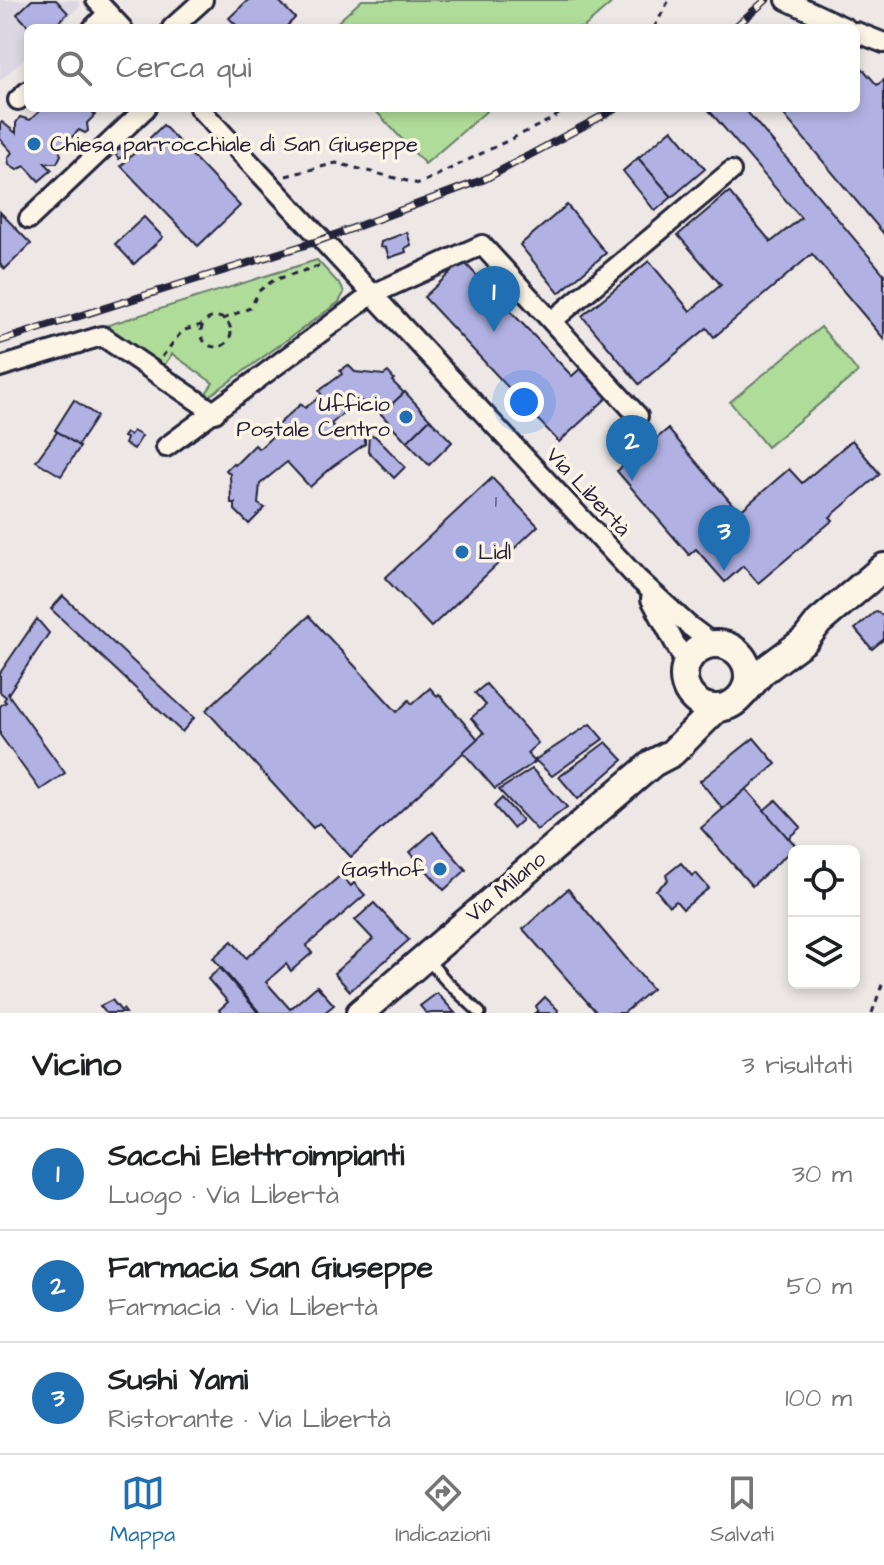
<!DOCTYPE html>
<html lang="it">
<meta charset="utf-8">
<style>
:root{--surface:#fff;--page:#f6f6f6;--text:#202124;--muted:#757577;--line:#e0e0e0;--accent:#1f6fb2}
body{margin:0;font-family:"Architects Daughter",sans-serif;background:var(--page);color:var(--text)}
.controls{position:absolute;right:24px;bottom:24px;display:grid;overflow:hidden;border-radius:12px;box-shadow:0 4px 12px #0003}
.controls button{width:72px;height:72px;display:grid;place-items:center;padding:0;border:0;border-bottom:2px solid var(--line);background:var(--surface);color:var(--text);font:40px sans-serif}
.you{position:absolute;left:524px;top:402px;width:28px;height:28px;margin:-20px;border:6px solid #fff;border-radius:50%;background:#1a73e8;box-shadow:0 0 0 12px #1a73e833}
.badge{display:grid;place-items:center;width:52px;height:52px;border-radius:50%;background:var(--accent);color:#fff;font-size:26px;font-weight:700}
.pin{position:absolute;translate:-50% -66px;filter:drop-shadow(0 2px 4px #0008)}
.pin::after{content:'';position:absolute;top:42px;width:28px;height:24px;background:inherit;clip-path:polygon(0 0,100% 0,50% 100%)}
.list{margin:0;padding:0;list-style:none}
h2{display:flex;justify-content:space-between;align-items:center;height:104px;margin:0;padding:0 32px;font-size:34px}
h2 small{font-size:26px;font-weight:400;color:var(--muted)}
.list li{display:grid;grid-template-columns:52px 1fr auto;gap:24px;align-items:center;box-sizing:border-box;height:112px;padding:0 32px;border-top:2px solid var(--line)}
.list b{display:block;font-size:30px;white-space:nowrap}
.list p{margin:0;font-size:26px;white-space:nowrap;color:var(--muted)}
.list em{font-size:26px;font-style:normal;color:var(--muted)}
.icon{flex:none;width:44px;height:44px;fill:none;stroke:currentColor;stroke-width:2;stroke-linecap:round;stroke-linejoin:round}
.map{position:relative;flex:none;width:884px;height:1013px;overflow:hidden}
.search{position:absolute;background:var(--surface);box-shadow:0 4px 12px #0003;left:24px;right:24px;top:24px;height:88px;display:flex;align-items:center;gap:20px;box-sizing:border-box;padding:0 28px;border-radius:12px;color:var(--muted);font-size:30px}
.sheet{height:440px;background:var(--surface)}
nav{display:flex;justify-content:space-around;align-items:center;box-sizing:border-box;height:112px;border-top:2px solid var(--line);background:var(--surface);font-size:22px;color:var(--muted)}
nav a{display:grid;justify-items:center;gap:4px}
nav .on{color:var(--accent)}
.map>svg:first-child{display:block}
.built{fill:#dbd8e4}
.green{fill:#b0dc99;stroke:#697f6a;stroke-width:2}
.building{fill:#b1b2e3;stroke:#22223b;stroke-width:2}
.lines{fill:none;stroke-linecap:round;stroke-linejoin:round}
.service-casing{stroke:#22223b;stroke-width:15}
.minor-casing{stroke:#22223b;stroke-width:24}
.secondary-casing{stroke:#22223b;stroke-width:32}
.path{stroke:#22223b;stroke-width:3;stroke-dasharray:6 6;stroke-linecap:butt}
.service{stroke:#fcf5e5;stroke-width:9}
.minor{stroke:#fcf5e5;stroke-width:18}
.secondary{stroke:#fcf5e5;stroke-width:26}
.rail-casing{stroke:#22223b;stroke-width:8}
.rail{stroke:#fcf5e5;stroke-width:5;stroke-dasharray:15;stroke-linecap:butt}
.poi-dot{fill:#1f6fb2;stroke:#fcf5e5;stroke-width:3}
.labels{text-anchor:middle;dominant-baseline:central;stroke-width:7;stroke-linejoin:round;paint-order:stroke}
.number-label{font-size:18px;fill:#464665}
.poi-label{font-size:22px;fill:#22223b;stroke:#fcf5e5;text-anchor:start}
.street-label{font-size:22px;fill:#22223b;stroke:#fcf5e5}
</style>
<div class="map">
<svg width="884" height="1013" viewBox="0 0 884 1013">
<rect width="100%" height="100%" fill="#ede8e5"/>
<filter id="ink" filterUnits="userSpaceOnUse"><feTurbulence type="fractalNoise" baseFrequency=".0125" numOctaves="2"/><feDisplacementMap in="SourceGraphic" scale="16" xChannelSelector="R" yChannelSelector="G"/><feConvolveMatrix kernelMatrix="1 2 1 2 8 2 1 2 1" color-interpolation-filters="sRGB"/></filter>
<g filter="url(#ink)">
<path class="built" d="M 0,0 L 76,0 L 81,5 L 57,28 L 28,28 L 28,55 L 0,81 Z"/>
<g class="green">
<path d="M 362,0 L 615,0 L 583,28 L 331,28 Z"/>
<path d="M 373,108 L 490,108 L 425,164 Z"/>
<path d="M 317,260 L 342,287 L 344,293 L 339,302 L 208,397 L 204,396 L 213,383 L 172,354 L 163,367 L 105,326 Z"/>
<path d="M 821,327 L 858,372 L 767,447 L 730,402 Z"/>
</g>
<g class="building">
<path d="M 32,0 L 56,0 L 68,13 L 53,28 L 30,28 L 17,14 Z"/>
<path d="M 248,0 L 278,0 L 295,18 L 285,28 L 239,28 L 229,18 Z"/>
<path d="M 856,61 L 877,85 L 884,80 L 884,234 L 784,115 L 793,108 L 856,108 Z"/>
<path d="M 43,108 L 89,108 L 95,115 L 87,123 L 88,131 L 85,133 L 79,130 L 59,150 L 61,155 L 57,163 L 45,163 L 52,170 L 39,181 L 25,166 L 17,170 L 9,165 L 8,158 L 12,152 L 0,139 L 0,124 L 2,122 L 16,133 L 16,123 L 20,117 L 30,120 Z"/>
<path d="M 707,108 L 744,108 L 884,274 L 884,339 L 812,254 L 714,337 L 707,328 L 639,384 L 582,316 L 649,261 L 690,311 L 721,285 L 678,235 L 729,192 L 771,242 L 801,218 Z"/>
<path d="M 163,125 L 240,206 L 198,246 L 121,166 Z"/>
<path d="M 672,129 L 705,169 L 672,197 L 638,158 Z"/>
<path d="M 120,148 L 125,154 L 119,159 L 114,153 Z"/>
<path d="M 638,158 L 672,197 L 655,211 L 623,171 Z"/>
<path d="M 567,205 L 606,253 L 559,293 L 520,245 Z"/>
<path d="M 0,212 L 31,244 L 5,269 L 0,264 Z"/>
<path d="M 144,217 L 163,237 L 134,264 L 115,244 Z"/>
<path d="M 407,232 L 411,245 L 405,248 L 406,252 L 389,258 L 386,248 L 380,247 L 381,242 Z"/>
<path d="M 463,261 L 572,376 L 582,367 L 609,396 L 559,442 L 424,297 Z"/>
<path d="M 348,365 L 355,372 L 384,375 L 388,372 L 394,379 L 392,381 L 404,393 L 381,414 L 369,402 L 357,401 L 331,424 L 343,438 L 355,429 L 365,430 L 365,444 L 332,467 L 310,487 L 287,462 L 260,484 L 258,504 L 265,508 L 249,524 L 235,510 L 235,503 L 231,503 L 230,474 L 226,470 L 233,463 L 235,465 L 255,445 L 259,449 L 275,434 L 272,430 L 293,411 L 301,404 L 305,408 L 322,395 L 319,391 L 342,374 L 340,371 Z"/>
<path d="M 405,392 L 430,419 L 407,442 L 381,414 Z"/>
<path d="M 74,400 L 97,416 L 78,445 L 80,447 L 55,430 Z"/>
<path d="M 430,419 L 452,442 L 429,465 L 407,442 Z"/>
<path d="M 668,429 L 739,512 L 789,469 L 802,483 L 852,440 L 880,474 L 830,517 L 833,520 L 758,583 L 743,566 L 725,582 L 696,549 L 689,555 L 617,471 Z"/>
<path d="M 55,430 L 80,447 L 61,476 L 36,461 L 57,432 Z"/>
<path d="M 133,431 L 142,436 L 134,449 L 125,444 L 127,439 L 123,437 L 126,433 L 130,435 Z"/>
<path d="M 369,435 L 375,436 L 405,467 L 394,478 L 368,451 Z"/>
<path d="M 492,478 L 538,526 L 431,627 L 385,578 Z"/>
<path d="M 63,596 L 194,718 L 182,732 L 51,609 Z"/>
<path d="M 876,611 L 884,617 L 884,639 L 872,649 L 855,629 Z"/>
<path d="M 309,616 L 397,712 L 409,700 L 412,704 L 430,688 L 437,696 L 439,694 L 478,739 L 351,857 L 319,823 L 313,828 L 206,710 Z"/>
<path d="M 37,619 L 49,633 L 8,694 L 65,773 L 40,790 L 0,735 L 0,706 L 6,702 L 4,700 L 6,697 L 0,692 L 0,673 Z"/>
<path d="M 486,684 L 538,743 L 527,753 L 535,762 L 495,789 L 463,752 L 484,733 L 471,718 L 486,705 L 475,693 Z"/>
<path d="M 590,724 L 603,739 L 552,776 L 535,760 Z"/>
<path d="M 754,738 L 776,764 L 723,809 L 700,781 Z"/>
<path d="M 606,742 L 623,760 L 578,799 L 559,777 Z"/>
<path d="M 532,769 L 567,807 L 537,830 L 499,790 Z"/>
<path d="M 746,789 L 796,846 L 752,886 L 701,828 Z"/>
<path d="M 502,798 L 522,820 L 513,828 L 494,806 Z"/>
<path d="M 776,800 L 801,827 L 788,838 L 764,810 Z"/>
<path d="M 433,832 L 466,870 L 444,890 L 410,852 Z"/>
<path d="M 681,863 L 692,876 L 696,873 L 709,888 L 683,909 L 676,901 L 669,906 L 656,890 L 668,880 L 666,875 Z"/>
<path d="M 341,875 L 351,886 L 354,883 L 365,895 L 306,946 L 312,953 L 291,971 L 286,964 L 266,982 L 290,1009 L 317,986 L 334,1005 L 324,1013 L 260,1013 L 213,958 L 232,941 L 246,958 Z"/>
<path d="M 568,889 L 652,989 L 624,1013 L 597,1013 L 523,929 Z"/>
<path d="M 374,903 L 409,940 L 350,991 L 334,973 L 373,939 L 355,920 Z"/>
<path d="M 220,968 L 251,1004 L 258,1013 L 221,1013 L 219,1010 L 228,1002 L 208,979 Z"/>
<path d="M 437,993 L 455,1013 L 426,1013 L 420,1006 Z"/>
<path d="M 545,997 L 558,1010 L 557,1013 L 535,1013 L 538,1011 L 536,1006 Z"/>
<path d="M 112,1000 L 121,1011 L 123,1009 L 126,1013 L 106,1013 L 100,1006 Z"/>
</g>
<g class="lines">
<defs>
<path id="service" d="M 428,960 L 447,982 L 480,1013"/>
<g id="minor">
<path d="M 96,0 L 122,28"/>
<path d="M 786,0 L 846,28"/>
<path d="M 93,28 L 108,13"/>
<path d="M 172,28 L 203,0"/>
<path d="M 856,32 L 884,43"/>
<path d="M 18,100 L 28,91"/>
<path d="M 199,108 L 636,577 L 688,625 L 712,643"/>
<path d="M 29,219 L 146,108"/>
<path d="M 552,321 L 731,171"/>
<path d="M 0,367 L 102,336 L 215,413"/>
<path d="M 166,447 L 371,295 L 482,245 L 638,416"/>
<path d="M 651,599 L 686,664"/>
</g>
<g id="secondary">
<circle cx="716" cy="676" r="32"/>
<path d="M 744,693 L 762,672 L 805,640 L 819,622 L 884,567"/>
<path d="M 360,1013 L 653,763 L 672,753 L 717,708"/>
</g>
</defs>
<use href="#service" class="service-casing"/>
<use href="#minor" class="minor-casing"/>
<use href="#secondary" class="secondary-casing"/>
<g class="path">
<path d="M 654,28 L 669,0"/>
<path d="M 286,176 L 336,163 L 419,184 L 552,119 L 567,108"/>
<circle cx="216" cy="332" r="15"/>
<path d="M 223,319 L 250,308 L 260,290 L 274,280 L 322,265"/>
<path d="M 162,357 L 182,331 L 204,324"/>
<path d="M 872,1013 L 884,979"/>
</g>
<use href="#service" class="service"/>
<use href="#minor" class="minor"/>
<use href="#secondary" class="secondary"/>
<defs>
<g id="rail">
<path d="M 734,28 L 766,0"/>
<path d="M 0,341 L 321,240 L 485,179 L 617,108"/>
</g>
</defs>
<use href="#rail" class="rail-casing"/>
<use href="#rail" class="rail"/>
</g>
</g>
<g class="poi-dot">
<circle cx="34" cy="144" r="8"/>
<circle cx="406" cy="417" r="8"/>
<circle cx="462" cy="552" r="8"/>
<circle cx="440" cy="869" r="8"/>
</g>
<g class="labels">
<g class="number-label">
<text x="496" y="501">1</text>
</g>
<g class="poi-label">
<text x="50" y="144">Chiesa parrocchiale di San Giuseppe</text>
<text x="390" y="404" text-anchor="end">Ufficio<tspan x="390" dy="25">Postale Centro</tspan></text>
<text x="478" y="552">Lidl</text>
<text x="424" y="869" text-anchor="end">Gasthof</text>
</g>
<g class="street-label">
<text transform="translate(588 492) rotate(47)">Via Libertà</text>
<text transform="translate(506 887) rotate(-40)">Via Milano</text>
</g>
</g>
</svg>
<div class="controls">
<button><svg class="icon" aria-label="locate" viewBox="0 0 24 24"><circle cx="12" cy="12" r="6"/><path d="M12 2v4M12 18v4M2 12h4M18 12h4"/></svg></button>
<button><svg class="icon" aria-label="layers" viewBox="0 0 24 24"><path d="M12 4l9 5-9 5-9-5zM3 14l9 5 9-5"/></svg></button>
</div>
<div class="you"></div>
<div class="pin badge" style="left:494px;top:332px">1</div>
<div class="pin badge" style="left:632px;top:481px">2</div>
<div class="pin badge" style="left:724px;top:571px">3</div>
<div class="search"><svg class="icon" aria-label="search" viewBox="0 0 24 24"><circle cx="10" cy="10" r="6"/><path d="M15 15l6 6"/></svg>Cerca qui</div>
</div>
<section class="sheet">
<h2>Vicino<small>3 risultati</small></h2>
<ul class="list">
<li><span class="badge">1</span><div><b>Sacchi Elettroimpianti</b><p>Luogo · Via Libertà</p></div><em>30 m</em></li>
<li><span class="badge">2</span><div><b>Farmacia San Giuseppe</b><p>Farmacia · Via Libertà</p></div><em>50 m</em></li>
<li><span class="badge">3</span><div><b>Sushi Yami</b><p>Ristorante · Via Libertà</p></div><em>100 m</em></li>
</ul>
</section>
<nav>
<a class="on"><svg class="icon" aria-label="map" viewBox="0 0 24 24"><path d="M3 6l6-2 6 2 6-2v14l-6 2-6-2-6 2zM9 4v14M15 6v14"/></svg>Mappa</a>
<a><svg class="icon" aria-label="directions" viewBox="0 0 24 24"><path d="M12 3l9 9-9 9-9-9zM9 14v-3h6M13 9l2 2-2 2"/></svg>Indicazioni</a>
<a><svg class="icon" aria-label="saved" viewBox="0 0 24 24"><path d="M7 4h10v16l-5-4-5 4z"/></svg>Salvati</a>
</nav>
